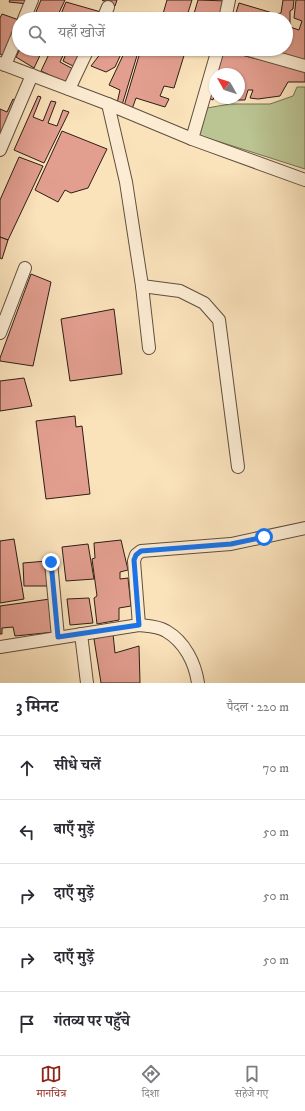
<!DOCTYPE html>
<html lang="hi">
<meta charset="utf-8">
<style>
:root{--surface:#fff;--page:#f7f7f7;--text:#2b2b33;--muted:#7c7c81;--line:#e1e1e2;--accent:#8f2418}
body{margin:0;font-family:"IM FELL DW Pica","Noto Serif Devanagari",serif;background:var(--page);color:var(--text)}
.compass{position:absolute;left:209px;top:68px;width:36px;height:36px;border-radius:50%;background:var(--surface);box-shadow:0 1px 3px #0004;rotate:309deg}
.stop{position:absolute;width:12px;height:12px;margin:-9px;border:3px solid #1a73e8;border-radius:50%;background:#fff}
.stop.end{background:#1a73e8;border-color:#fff;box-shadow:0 1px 4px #0008}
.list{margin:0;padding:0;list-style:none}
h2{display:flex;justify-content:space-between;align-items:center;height:52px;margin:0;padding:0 16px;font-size:17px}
h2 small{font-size:13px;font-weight:400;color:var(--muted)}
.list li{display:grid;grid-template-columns:26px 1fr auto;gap:12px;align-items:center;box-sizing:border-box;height:64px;padding:0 16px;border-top:1px solid var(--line)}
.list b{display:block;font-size:15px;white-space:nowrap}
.list em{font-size:13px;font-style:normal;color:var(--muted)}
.icon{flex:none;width:22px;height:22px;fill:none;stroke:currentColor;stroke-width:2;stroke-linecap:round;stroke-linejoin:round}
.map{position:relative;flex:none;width:305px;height:683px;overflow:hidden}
.search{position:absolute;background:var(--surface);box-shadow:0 1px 3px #0004;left:12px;right:12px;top:12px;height:44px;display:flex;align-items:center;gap:10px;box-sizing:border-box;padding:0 14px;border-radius:22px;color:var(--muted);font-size:15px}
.sheet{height:372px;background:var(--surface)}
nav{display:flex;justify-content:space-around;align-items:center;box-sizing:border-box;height:56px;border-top:1px solid var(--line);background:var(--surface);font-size:11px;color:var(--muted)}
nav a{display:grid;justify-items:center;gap:2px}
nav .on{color:var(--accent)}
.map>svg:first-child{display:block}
.green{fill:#bbc493;stroke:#747154}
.building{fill:#e29e8f;stroke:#2d1e15}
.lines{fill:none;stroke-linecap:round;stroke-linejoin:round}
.minor-casing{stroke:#604f3e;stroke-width:14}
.minor{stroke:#fcecd3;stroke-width:12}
.route{stroke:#1a73e8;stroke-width:5}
</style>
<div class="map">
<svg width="305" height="683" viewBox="0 0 305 683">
<rect width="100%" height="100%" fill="#fae2bb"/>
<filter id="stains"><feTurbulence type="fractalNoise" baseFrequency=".005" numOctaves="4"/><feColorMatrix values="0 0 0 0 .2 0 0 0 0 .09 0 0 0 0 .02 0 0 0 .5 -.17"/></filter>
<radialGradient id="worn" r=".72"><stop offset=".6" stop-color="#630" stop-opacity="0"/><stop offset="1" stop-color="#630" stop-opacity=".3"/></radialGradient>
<path class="green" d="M 297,87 L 305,87 L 305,169 L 195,134 L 201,109 L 230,104 L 270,104 L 293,96 Z"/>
<g class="building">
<path d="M 10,0 L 30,0 L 28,4 L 9,2 Z"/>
<path d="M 41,0 L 65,0 L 56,19 L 33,19 Z"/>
<path d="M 102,0 L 117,0 L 115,6 Z"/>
<path d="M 167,0 L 192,0 L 186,19 L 168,19 L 162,17 Z"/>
<path d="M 198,0 L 227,1 L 221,19 L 204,19 L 193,17 Z"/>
<path d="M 283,0 L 294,0 L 293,9 L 290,11 L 290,27 L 299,30 L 302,21 L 294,18 L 296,0 L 305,0 L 305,62 L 269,49 L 286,49 L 286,19 L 234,19 L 239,3 L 276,14 L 281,13 Z"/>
<path d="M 66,2 L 101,12 L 98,19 L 72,19 L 61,14 Z"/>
<path d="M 2,14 L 19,20 L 19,24 L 6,57 L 0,54 L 0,18 Z"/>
<path d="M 20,49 L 43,49 L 34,68 L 16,57 Z"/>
<path d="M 44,49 L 66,49 L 60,62 L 75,70 L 69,84 L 41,71 L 49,54 L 44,51 Z"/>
<path d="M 68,49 L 86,49 L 77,68 L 63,61 Z"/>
<path d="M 104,49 L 117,49 L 122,52 L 115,67 L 106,72 L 91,66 Z"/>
<path d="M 126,49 L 139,49 L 122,105 L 117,103 L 120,90 L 109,85 Z"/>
<path d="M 141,49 L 186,49 L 174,88 L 164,86 L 160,96 L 169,99 L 165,107 L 136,98 L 132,109 L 124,106 Z"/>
<path d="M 222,50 L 305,71 L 305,82 L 288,82 L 280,96 L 258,99 L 250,98 L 253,90 L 248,90 L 245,100 L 226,100 L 226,98 L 239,98 L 239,74 L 215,74 L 215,93 L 213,100 L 206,97 Z"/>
<path d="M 38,96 L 41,97 L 33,117 L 43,121 L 51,101 L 56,102 L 48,123 L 57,126 L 63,110 L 69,112 L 44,163 L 14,150 Z"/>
<path d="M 13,99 L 19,102 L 0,144 L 0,109 L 7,112 Z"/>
<path d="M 62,131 L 107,149 L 88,188 L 71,193 L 65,190 L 58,202 L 35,190 Z"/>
<path d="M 19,157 L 43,166 L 8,240 L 0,237 L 0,200 Z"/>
<path d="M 0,237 L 8,240 L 2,259 L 0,258 Z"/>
<path d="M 31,274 L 51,282 L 33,366 L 0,361 L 0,358 Z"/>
<path d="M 114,309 L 122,374 L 70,381 L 61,319 Z"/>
<path d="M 24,378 L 32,406 L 0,411 L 0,381 Z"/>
<path d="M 75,416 L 76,427 L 82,426 L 90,494 L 46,499 L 36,421 Z"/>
<path d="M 14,539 L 24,599 L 0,603 L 0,541 Z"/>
<path d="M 121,540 L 128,570 L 120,572 L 120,579 L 128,578 L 131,606 L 119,608 L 119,620 L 97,624 L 94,598 L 97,596 L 92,559 L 95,558 L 94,543 Z"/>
<path d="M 88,544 L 94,579 L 66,581 L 62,547 Z"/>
<path d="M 47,561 L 51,586 L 24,586 L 23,563 Z"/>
<path d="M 89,598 L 93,623 L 70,625 L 67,599 Z"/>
<path d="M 50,599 L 55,632 L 15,636 L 13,627 L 2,628 L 2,634 L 0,634 L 0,606 Z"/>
<path d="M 113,634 L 115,653 L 139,646 L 140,683 L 101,683 L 94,639 Z"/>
</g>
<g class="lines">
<defs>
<g id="minor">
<path d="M 24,19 L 32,0"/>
<path d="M 103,19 L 108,7"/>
<path d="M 225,19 L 229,0"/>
<path d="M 245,49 L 305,66"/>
<path d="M 0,63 L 108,104 L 192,139 L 305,180"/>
<path d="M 5,65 L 19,32"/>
<path d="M 69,89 L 88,49"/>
<path d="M 108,104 L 126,182 L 142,286 L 149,348"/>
<path d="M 192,139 L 218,49"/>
<path d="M 0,150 L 32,75"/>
<path d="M 142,286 L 180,291 L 204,303 L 219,320 L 238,467"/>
<path d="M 0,333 L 25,268"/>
<path d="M 51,562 L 58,637"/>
<path d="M 139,625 L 134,561 L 136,555 L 141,551 L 231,544 L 305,528"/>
<path d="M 81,634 L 87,683"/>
<path d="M 0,647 L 139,625 C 148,626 158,626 166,631 C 185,642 195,663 198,683"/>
</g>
</defs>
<use href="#minor" class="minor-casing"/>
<use href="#minor" class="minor"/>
</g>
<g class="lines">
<path class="route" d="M 51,562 L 58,637 L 139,625 L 134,560 L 136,555 L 141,551 L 231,544 L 264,537"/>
</g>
<rect width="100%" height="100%" filter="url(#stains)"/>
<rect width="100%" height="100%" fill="url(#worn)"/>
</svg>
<svg class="compass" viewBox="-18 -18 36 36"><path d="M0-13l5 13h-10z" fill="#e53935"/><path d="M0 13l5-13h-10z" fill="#7c7c81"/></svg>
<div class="stop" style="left:264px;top:537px"></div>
<div class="stop end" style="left:51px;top:562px"></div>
<div class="search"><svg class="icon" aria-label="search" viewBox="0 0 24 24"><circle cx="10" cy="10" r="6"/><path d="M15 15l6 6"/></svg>यहाँ खोजें</div>
</div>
<section class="sheet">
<h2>3 मिनट<small>पैदल · 220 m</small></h2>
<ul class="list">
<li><svg class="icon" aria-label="ahead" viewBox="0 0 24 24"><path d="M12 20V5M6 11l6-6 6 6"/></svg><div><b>सीधे चलें</b></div><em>70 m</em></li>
<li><svg class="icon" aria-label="left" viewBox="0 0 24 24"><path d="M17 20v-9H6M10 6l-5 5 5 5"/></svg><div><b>बाएँ मुड़ें</b></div><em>50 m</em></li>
<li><svg class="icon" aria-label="right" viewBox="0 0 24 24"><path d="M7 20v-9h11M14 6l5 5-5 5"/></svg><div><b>दाएँ मुड़ें</b></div><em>50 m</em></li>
<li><svg class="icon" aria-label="right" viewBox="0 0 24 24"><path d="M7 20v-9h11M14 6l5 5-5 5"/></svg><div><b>दाएँ मुड़ें</b></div><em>50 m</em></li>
<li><svg class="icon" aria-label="arrive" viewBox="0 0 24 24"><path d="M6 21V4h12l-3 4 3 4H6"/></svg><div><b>गंतव्य पर पहुँचे</b></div></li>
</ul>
</section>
<nav>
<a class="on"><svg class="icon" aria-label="map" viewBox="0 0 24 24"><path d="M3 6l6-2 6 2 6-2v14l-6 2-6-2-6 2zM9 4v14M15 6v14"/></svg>मानचित्र</a>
<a><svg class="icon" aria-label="directions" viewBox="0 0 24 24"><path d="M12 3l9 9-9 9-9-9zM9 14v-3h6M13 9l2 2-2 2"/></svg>दिशा</a>
<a><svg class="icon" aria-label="saved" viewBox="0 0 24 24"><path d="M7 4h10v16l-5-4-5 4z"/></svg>सहेजे गए</a>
</nav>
